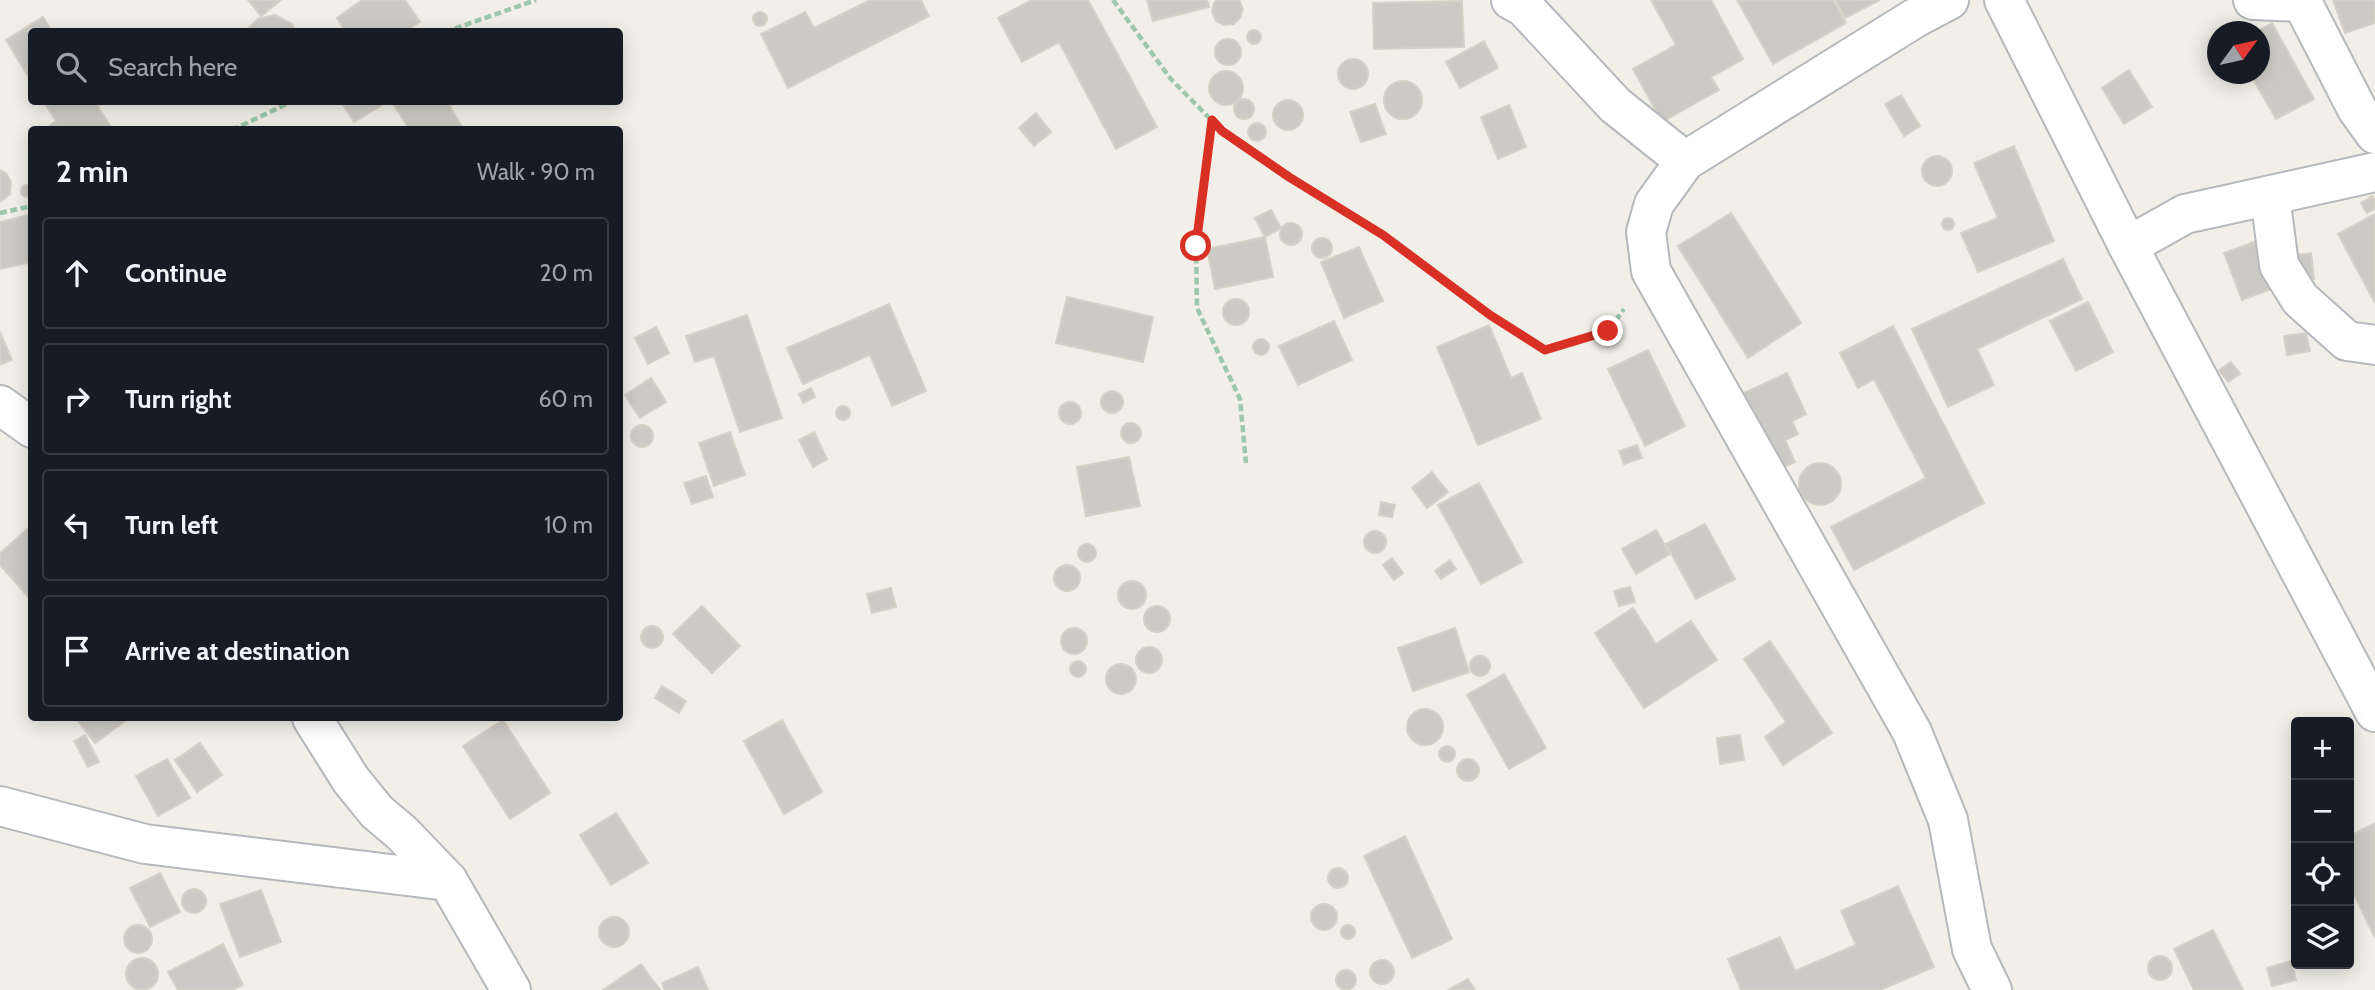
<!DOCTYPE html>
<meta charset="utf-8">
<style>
:root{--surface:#171b24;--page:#20242c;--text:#f1f3f6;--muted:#9ea1a6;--line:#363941}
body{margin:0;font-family:Cabin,sans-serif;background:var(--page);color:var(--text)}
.controls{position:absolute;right:21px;bottom:21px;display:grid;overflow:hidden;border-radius:7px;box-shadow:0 4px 18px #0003}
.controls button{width:63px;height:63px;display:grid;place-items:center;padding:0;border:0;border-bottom:2px solid var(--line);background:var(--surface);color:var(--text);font:35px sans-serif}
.compass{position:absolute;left:2207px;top:21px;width:63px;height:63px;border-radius:50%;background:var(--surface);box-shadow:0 4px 18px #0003;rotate:57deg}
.stop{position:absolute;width:21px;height:21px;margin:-16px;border:5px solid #d93025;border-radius:50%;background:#fff}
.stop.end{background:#d93025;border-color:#fff;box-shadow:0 2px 7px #0008}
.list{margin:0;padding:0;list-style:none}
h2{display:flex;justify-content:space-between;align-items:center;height:91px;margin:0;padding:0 28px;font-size:30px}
h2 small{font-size:23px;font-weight:400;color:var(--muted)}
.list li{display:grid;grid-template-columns:46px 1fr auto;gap:21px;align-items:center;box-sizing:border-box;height:112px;margin:0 14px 14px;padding:0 14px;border:2px solid var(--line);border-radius:7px}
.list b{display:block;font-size:26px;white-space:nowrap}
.list em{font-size:23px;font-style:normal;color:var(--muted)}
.icon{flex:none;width:38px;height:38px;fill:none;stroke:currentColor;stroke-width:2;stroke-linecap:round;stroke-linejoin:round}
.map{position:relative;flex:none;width:2375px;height:990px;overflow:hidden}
.search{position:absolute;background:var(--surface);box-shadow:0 4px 18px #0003;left:28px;top:28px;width:595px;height:77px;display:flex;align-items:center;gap:18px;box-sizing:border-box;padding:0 24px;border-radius:7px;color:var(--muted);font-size:26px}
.panel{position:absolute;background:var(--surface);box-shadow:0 4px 18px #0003;left:28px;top:126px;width:595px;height:595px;border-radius:7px}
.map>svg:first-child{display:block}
.building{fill:#cccac5;stroke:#d6d1c6;stroke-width:2}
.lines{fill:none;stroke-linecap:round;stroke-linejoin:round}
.minor-casing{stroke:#b5b8bc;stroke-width:42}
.path{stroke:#9cc7a9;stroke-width:4.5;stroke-dasharray:7 3.5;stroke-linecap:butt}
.minor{stroke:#fff;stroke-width:38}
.route{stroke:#d93025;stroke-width:9}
</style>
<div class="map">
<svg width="2375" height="990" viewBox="0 0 2375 990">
<rect width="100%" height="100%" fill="#f1efe8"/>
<g class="building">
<path d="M 248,0 L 281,0 L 261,16 Z"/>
<path d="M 362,0 L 405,0 L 420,22 L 404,32 L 346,32 L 337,18 Z"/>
<path d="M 870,0 L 921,0 L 929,16 L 788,88 L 761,34 L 805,12 L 814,28 Z"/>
<path d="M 1032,0 L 1088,0 L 1157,127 L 1116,149 L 1059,42 L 1022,62 L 998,18 Z"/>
<path d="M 1147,0 L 1207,0 L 1209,7 L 1153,21 Z"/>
<path d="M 1217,0 L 1239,0 L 1243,9 L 1240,18 L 1234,24 L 1224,25 L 1216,21 L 1212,12 L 1214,3 Z"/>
<path d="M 1651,0 L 1711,0 L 1743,59 L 1711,77 L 1719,90 L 1662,122 L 1633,69 L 1676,45 Z"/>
<path d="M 1737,0 L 1833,0 L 1846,23 L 1773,64 Z"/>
<path d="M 1836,0 L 1880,0 L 1845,18 Z"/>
<path d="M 2333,0 L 2375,0 L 2375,23 L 2345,33 Z"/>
<path d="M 1462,1 L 1464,47 L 1374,49 L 1373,3 Z"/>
<circle cx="760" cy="19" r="7"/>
<path d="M 275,15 L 292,24 L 296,32 L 245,32 L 258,19 Z"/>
<path d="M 43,17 L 52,32 L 32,32 L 32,82 L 6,40 Z"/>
<path d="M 2272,23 L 2314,99 L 2276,119 L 2250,74 L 2260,74 L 2260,32 L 2256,32 Z"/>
<circle cx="1254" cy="37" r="7"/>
<circle cx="1228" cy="52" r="13"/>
<path d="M 1484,41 L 1498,68 L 1460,88 L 1446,62 Z"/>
<circle cx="1353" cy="74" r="15"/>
<path d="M 2129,70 L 2152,107 L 2124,124 L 2102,88 Z"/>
<circle cx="1226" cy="88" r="17"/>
<circle cx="1403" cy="100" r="19"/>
<path d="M 1901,95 L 1920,126 L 1904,136 L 1885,104 Z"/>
<circle cx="1244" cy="109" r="10"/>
<circle cx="1288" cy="115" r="15"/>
<path d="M 44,102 L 95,102 L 113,130 L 44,130 L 56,121 Z"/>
<path d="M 341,102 L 387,102 L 354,122 Z"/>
<path d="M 392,102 L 447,102 L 464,130 L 410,130 Z"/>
<path d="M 1375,104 L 1386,134 L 1361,142 L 1350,112 Z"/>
<path d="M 1509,105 L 1526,147 L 1498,159 L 1481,117 Z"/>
<path d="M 1036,113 L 1051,132 L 1034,146 L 1019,128 Z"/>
<circle cx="1257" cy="132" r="9"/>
<path d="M 2014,146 L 2054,241 L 1978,272 L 1961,233 L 1998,218 L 1974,163 Z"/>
<circle cx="1937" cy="171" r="15"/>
<path d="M 0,170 L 6,173 L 11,182 L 10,194 L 0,202 Z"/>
<circle cx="27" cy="191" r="6"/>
<path d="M 2372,196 L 2375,200 L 2375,209 L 2367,213 L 2361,203 Z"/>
<path d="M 1271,210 L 1281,228 L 1265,237 L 1255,218 Z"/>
<path d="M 1731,213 L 1801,323 L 1748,358 L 1678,246 Z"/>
<path d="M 32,214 L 32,262 L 0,269 L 0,222 Z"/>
<path d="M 2375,214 L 2375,303 L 2338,234 Z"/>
<circle cx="1948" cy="224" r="6"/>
<circle cx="1291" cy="234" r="11"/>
<path d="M 1265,237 L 1273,277 L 1215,289 L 1207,249 Z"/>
<circle cx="1322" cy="248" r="10"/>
<path d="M 2262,239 L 2280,286 L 2242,300 L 2224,253 Z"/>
<path d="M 1359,247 L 1383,301 L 1344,318 L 1321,262 Z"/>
<path d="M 2311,253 L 2314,279 L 2291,281 L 2288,256 Z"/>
<path d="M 2063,259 L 2082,299 L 1977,349 L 1994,385 L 1948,407 L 1912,329 Z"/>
<path d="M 1067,297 L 1153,317 L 1143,362 L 1056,343 Z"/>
<circle cx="1236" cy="312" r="13"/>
<path d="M 2088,302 L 2113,352 L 2076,371 L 2050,321 Z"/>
<path d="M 889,304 L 926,391 L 892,406 L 870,355 L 803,384 L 787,348 Z"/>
<path d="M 747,315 L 782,418 L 740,432 L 714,356 L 695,362 L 686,336 Z"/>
<path d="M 1334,321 L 1352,360 L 1298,385 L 1279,346 Z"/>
<path d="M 1489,325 L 1511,378 L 1522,373 L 1541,419 L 1478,445 L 1437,347 Z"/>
<path d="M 1893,326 L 1984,503 L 1854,570 L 1831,527 L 1926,478 L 1874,379 L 1858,388 L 1840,353 Z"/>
<path d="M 656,327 L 669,353 L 648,364 L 635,338 Z"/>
<path d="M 0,332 L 12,360 L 0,365 Z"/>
<path d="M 2306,333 L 2310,351 L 2287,355 L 2284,336 Z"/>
<circle cx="1261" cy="347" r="8"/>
<path d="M 1648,350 L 1685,426 L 1645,446 L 1608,369 Z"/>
<path d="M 2231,362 L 2240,374 L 2228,382 L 2219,370 Z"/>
<path d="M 1787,373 L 1806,414 L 1792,421 L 1798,434 L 1785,440 L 1795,462 L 1770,474 L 1733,398 Z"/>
<path d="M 651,378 L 666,402 L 640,418 L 625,395 Z"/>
<path d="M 811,388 L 815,397 L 803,403 L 799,394 Z"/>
<circle cx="1112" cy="402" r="11"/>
<circle cx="1070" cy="413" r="11"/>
<circle cx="843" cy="413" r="7"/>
<circle cx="1131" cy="433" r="10"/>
<circle cx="642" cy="436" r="11"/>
<path d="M 730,432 L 745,475 L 714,486 L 699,443 Z"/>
<path d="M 814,432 L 827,459 L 813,467 L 799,440 Z"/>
<path d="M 1637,445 L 1642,458 L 1624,464 L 1619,451 Z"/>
<path d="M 1129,457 L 1140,506 L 1086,516 L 1077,467 Z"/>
<circle cx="1820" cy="484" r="21"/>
<path d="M 1432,472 L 1448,492 L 1427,508 L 1412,488 Z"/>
<path d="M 706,476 L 713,497 L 692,504 L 684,483 Z"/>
<path d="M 1479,483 L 1522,562 L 1481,584 L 1438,505 Z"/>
<path d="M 1381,502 L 1395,505 L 1392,517 L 1379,515 Z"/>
<path d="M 1705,524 L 1735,579 L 1696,599 L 1666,544 Z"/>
<path d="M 32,525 L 32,601 L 0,565 L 0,553 Z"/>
<path d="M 1656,530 L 1670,554 L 1636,574 L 1622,549 Z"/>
<circle cx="1375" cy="542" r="11"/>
<circle cx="1087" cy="553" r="9"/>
<path d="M 1392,558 L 1403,573 L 1394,580 L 1383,565 Z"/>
<path d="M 1450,560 L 1456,569 L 1441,579 L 1435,571 Z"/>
<circle cx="1067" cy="578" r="13"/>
<circle cx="1132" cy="595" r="14"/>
<path d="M 1630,587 L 1635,602 L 1619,606 L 1614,591 Z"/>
<path d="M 891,588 L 896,607 L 872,613 L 867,594 Z"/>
<path d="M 702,606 L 740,646 L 712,673 L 673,634 Z"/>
<circle cx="1157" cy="619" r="13"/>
<path d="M 1633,608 L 1656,644 L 1691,621 L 1717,660 L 1644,708 L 1595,633 Z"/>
<circle cx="652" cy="637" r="11"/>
<path d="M 1455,628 L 1469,672 L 1413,691 L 1398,648 Z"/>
<circle cx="1074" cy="641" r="13"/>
<path d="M 1770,641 L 1832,733 L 1783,765 L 1765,737 L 1786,722 L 1744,659 Z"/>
<circle cx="1149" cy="660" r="13"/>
<circle cx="1480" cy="666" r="10"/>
<circle cx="1078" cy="669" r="8"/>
<circle cx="1121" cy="679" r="15"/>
<path d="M 1504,674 L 1546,748 L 1509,769 L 1467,695 Z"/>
<path d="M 662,686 L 686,701 L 679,713 L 655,698 Z"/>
<circle cx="1425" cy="727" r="18"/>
<path d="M 76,718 L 129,718 L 95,743 Z"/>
<path d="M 503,720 L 550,793 L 510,819 L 463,746 Z"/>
<path d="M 782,720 L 822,792 L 784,814 L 744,741 Z"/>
<path d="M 85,735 L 99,762 L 88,767 L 74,741 Z"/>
<path d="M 1740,735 L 1744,760 L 1720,764 L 1717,738 Z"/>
<path d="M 200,743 L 222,775 L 197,792 L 175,760 Z"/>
<circle cx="1447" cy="754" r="8"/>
<path d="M 167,759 L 190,798 L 158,816 L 136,776 Z"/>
<circle cx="1468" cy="770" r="11"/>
<path d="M 616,813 L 648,863 L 611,885 L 580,835 Z"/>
<path d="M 2375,823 L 2375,938 L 2349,884 L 2349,836 Z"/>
<path d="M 1405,836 L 1452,939 L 1412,958 L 1364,856 Z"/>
<circle cx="1338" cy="878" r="10"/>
<path d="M 160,873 L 180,912 L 150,927 L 130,888 Z"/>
<path d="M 1898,886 L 1934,967 L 1880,990 L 1741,990 L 1728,959 L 1780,937 L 1795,971 L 1856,945 L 1841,911 Z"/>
<circle cx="194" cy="901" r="12"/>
<path d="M 261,890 L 281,942 L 240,957 L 220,904 Z"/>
<circle cx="1324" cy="917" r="13"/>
<circle cx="614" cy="932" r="15"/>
<circle cx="138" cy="939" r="14"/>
<circle cx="1348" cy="932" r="7"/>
<path d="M 2213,930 L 2243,990 L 2194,990 L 2174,949 Z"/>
<path d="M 223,944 L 243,985 L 232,990 L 178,990 L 168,972 Z"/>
<circle cx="2160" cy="968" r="12"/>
<circle cx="142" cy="974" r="16"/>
<circle cx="1382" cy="972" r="12"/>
<path d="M 2291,961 L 2296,980 L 2272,986 L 2267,968 Z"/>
<path d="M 641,964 L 660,990 L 603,990 Z"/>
<path d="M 698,967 L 708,990 L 665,990 L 662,983 Z"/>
<circle cx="1346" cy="980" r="10"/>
<path d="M 1468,979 L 1475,990 L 1448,990 Z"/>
</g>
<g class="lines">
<defs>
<g id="minor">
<path d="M 1511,0 L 1524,7 L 1615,105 L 1685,161"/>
<path d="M 1949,0 L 1915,18 L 1685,161 L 1654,204 L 1646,232 L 1651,271 L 1912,732 L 1948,820 L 1972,949 L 1992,990"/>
<path d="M 2004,0 L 2128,246 L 2375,712"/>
<path d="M 2253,0 L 2302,2"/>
<path d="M 2301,0 L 2357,109 L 2375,134"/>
<path d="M 2270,196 L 2279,265 L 2300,299 L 2347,341 L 2375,345"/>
<path d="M 2128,246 L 2185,214 L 2375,172"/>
<path d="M 0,405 L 32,428"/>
<path d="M 312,718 L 351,780 L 377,812 L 402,833 L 448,881 L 511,990"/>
<path d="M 0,806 L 145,844 L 448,881"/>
</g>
</defs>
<use href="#minor" class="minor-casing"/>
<g class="path">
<path d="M 1113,0 L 1170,78 L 1222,131 L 1289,177 L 1383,235 L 1490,315 L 1545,350 L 1608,331 L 1624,309"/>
<path d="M 445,32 L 536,0"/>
<path d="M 1212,121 L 1196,246 L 1197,308 L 1240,399 L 1246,463"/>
<path d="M 232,130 L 291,102"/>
<path d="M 0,213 L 32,206"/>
</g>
<use href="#minor" class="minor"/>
</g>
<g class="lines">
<path class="route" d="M 1196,246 L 1212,120 L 1222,131 L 1289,177 L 1383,235 L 1490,315 L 1545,350 L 1608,331"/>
</g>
</svg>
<div class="controls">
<button>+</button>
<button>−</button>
<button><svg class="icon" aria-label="locate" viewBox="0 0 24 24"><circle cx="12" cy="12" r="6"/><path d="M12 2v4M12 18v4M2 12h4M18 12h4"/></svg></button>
<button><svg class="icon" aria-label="layers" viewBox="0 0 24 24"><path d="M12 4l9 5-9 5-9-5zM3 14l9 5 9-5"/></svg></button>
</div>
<svg class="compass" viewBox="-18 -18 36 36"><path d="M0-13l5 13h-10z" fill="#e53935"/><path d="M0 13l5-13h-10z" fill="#9ea1a6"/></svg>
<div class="stop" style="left:1196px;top:246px"></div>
<div class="stop end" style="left:1608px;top:331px"></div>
<div class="search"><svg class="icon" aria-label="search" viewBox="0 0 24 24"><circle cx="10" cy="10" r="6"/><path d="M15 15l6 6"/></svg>Search here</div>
<section class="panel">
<h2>2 min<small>Walk · 90 m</small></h2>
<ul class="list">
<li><svg class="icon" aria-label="ahead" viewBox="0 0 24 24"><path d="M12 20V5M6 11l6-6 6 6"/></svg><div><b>Continue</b></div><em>20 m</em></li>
<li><svg class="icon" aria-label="right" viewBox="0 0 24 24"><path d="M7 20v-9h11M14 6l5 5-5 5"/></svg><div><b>Turn right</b></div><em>60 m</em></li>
<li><svg class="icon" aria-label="left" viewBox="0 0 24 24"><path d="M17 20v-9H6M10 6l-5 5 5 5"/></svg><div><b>Turn left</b></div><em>10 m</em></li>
<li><svg class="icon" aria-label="arrive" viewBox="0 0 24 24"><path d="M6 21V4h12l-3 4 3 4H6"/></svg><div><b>Arrive at destination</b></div></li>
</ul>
</section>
</div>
